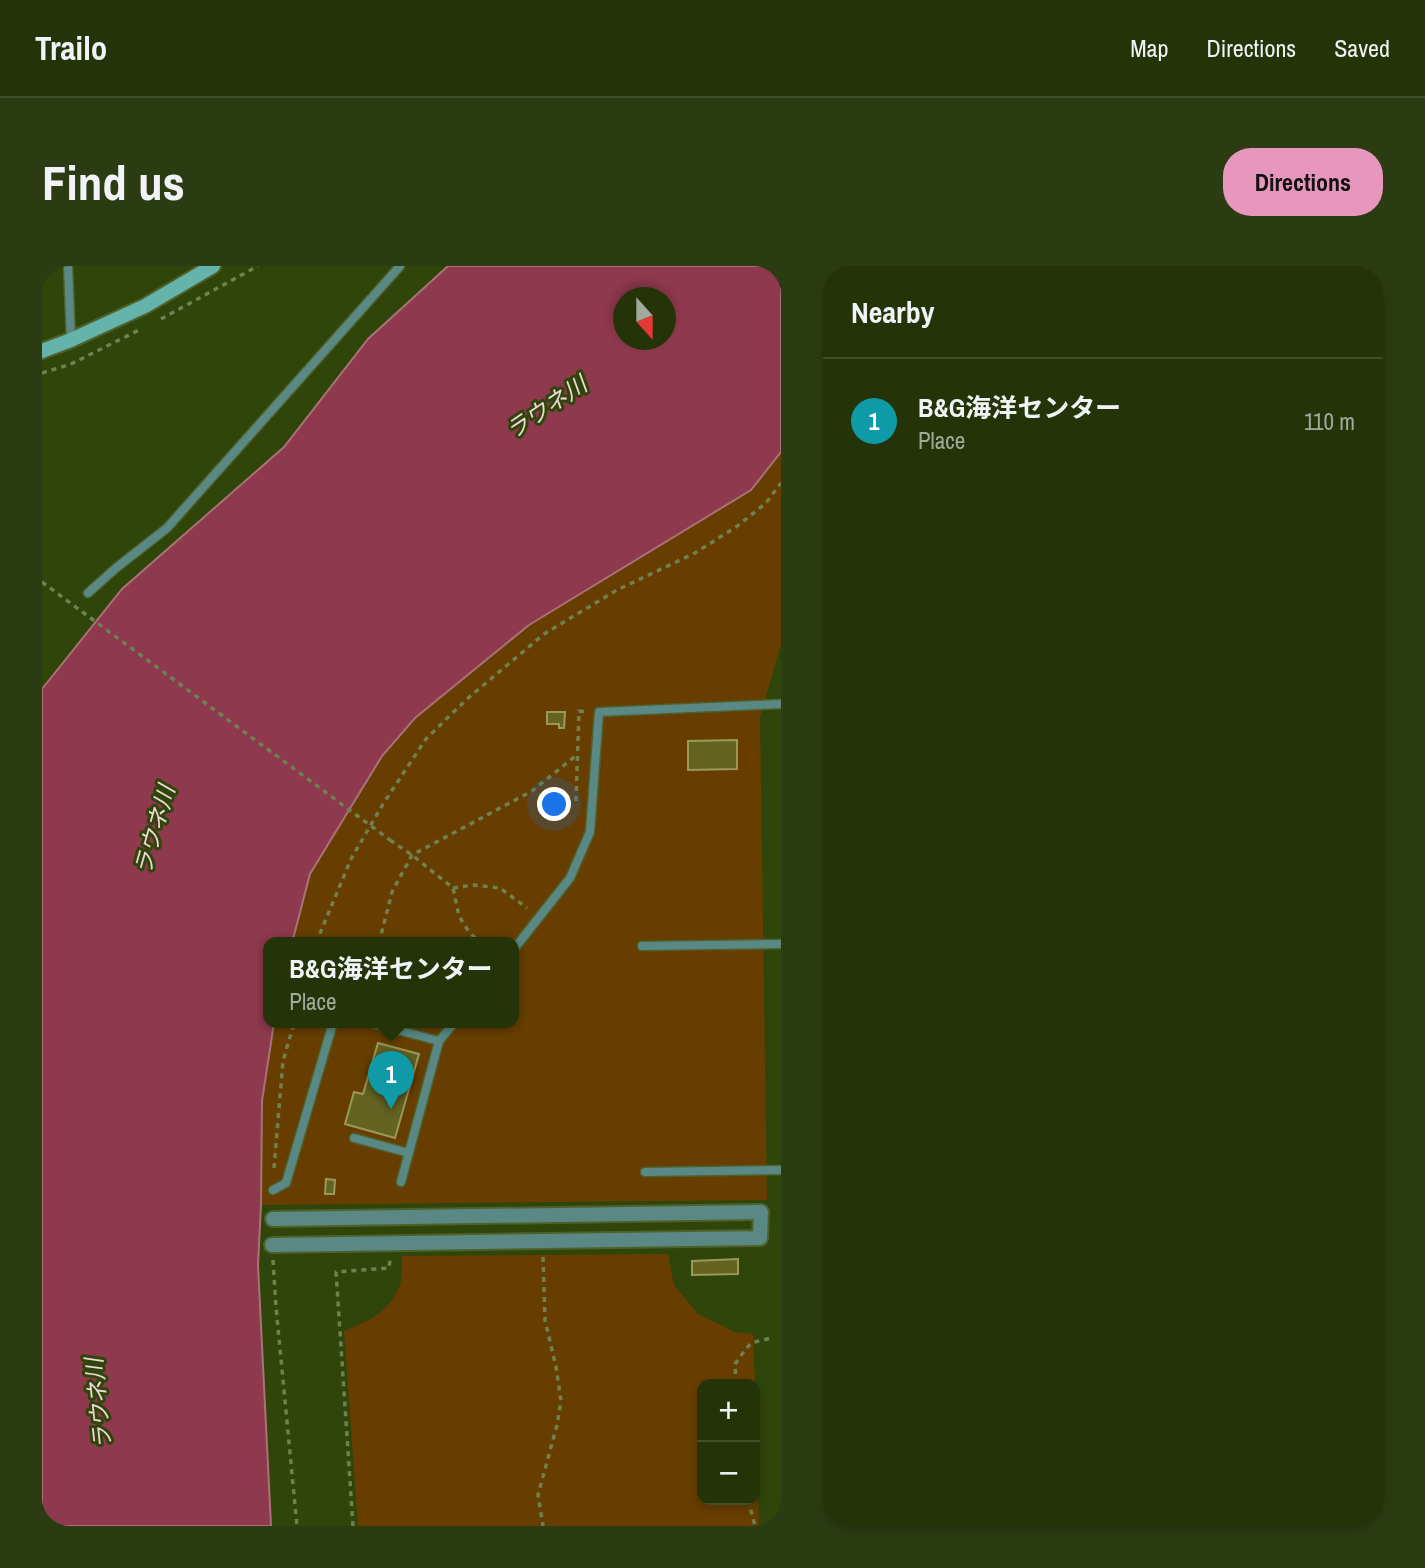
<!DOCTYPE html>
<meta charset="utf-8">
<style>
:root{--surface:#243408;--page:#2c3c12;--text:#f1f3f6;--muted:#a3aa9c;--line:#414f29;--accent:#e797bd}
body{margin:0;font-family:"Archivo Narrow","Noto Sans JP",sans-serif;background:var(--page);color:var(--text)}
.controls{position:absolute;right:21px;bottom:21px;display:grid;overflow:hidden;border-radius:14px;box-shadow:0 4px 10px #0003}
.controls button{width:63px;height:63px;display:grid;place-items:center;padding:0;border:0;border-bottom:2px solid var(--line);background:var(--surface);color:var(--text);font:35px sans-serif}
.compass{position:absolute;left:571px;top:21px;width:63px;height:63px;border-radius:50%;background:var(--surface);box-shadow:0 4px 10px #0003;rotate:159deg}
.you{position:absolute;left:513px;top:539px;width:24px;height:24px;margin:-18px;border:5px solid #fff;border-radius:50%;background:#1a73e8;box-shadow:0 0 0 10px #1a73e833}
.badge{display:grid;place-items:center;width:46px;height:46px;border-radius:50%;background:var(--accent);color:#fff;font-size:23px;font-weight:700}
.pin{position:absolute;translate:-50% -58px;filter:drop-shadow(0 2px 4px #0008)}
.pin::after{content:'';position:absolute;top:37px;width:24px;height:21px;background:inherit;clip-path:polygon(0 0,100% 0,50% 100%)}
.popup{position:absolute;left:221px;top:671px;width:256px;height:91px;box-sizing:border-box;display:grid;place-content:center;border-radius:14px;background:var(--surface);filter:drop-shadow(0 2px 5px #0005);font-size:23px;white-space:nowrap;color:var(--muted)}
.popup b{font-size:26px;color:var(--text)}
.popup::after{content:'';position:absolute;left:50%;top:100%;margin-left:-14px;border:14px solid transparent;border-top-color:var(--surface)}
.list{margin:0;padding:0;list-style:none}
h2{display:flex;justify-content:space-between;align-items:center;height:91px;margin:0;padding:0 28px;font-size:30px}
h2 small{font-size:23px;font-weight:400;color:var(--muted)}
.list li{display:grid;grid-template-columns:46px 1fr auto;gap:21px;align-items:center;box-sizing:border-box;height:126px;padding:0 28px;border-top:2px solid var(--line)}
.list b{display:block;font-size:26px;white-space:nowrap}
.list p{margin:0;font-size:23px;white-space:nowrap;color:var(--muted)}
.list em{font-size:23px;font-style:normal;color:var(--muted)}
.map{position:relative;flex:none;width:739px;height:1260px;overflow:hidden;border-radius:28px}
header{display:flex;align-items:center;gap:42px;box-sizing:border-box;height:98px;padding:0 35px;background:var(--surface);border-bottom:2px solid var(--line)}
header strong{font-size:33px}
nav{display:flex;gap:38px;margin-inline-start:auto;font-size:24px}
.intro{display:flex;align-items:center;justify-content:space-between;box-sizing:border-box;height:168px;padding:0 42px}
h1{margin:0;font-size:49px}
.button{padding:18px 32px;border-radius:28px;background:var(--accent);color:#111;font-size:24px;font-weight:700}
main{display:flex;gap:42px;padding:0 42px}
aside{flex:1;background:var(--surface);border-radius:28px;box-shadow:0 4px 10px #0003}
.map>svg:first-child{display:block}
.green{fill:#683e00}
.water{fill:#8e394e;stroke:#a97277;stroke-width:2;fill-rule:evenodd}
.building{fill:#656322;stroke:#9a9959;stroke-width:2}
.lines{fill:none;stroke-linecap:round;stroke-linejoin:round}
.lane-casing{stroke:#4e612b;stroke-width:11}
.street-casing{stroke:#4e612b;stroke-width:18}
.secondary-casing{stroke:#4e612b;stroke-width:18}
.path{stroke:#6e814f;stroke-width:3.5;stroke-dasharray:5 5;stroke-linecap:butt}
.lane{stroke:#5a8985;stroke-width:8}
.street{stroke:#5a8985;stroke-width:14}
.secondary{stroke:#65b4ac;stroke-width:14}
.path-bridge{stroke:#6e814f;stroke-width:3.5;stroke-dasharray:5 5;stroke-linecap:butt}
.labels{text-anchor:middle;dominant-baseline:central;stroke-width:6;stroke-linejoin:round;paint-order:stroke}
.water-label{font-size:23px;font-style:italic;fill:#f0d6da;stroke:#30450a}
</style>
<header>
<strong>Trailo</strong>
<nav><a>Map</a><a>Directions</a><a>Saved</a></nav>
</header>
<div class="intro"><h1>Find us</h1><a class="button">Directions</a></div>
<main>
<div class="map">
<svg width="739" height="1260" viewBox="0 0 739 1260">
<rect width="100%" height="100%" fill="#30450a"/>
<g class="green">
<path d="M 739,186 L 739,378 L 718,451 L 725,934 L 219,939 L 220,835 L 232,757 L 472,757 L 472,677 L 250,677 L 268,608 L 340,490 L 373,452 L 487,359 L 709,224 Z"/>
<path d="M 626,988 L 632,1019 L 656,1048 L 693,1066 L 711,1068 L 713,1118 L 660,1118 L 660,1234 L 713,1234 L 713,1121 L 717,1260 L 316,1260 L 302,1065 C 327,1055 348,1046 358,1019 C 361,1010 359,999 360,990 Z"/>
</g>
<path class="water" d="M 406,0 L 739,0 L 739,186 L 709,224 L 487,359 L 373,452 L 340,490 L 268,608 L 250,677 L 226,677 L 226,757 L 232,757 L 220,835 L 219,939 L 216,999 L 229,1260 L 0,1260 L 0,423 L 80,323 L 242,181 L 326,73 ZM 582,32 L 624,32 L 624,74 L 582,74 Z"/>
<g class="building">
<path d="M 505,446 L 523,446 L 522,462 L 517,462 L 517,458 L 505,458 Z"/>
<path d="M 695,474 L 695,503 L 646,504 L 646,475 Z"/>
<path d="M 336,777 L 377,788 L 353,872 L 303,858 L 312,826 L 321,828 Z"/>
<path d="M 284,913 L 293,914 L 292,928 L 283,928 Z"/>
<path d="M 696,993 L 696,1008 L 650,1009 L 650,995 Z"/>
</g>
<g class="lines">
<defs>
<g id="lane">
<path d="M 26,0 L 29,74"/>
<path d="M 46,327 L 74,302 L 125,262 L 358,0"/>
<path d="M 600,680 L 739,678"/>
<path d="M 472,683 L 528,612 L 548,566 L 557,446 L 739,438"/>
<path d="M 329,757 L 397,775 L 412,757"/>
<path d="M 312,872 L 367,887"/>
<path d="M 603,906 L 739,904"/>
<path d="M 359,916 L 397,775"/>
<path d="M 231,924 L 244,917 L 291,757"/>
</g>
<path id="street" d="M 230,979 L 718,972 L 719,946 L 231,953"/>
<path id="secondary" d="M 0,85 L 29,74 L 103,40 L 171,0"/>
</defs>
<use href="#lane" class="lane-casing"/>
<use href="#street" class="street-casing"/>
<use href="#secondary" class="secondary-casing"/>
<g class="path">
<path d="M 119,53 L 216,0"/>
<path d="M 0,107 L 29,98 L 97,64"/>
<path d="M 534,535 L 537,445 L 544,446"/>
<path d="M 348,574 L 370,589 L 411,622 L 417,650 L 427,666 L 439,677"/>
<path d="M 411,622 L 431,619 L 458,622 L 485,642"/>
<path d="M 274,677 L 309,593 L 341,538 L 384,473 L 425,433 L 502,368 L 575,324 L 653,287 L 694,261 L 724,237 L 739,217"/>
<path d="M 337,677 L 350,626 L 370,589 L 490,525 L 536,488"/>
<path d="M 232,902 L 241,795 L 252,757"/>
<path d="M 501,991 L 503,1054 L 514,1101 L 519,1135 L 515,1159 L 496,1229 L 501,1260"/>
<path d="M 231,994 L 234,1041 L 255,1260"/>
<path d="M 694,1118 L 693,1098 L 700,1088 L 709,1077 L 729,1072"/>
<path d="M 706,1234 L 713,1260"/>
<path d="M 311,1260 L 294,1006 L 347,1002 L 348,994"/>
</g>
<use href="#lane" class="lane"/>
<use href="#street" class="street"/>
<use href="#secondary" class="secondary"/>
<path class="path-bridge" d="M 0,316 L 348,574"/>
</g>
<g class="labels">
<g class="water-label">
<text transform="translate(504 141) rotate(-34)">ラウネ川</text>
<text transform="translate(112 564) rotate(-74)">ラウネ川</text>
<text transform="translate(56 1138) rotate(-96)">ラウネ川</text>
</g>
</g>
</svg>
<div class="controls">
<button>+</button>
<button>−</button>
</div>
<svg class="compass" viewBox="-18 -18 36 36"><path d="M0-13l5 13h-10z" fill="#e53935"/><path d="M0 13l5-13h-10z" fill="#a3aa9c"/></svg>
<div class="you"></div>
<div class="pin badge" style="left:349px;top:843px;background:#0f9aa8">1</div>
<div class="popup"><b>B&amp;G海洋センター</b>Place</div>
</div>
<aside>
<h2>Nearby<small></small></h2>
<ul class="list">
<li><span class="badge" style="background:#0f9aa8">1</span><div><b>B&amp;G海洋センター</b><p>Place</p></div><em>110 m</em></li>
</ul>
</aside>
</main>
